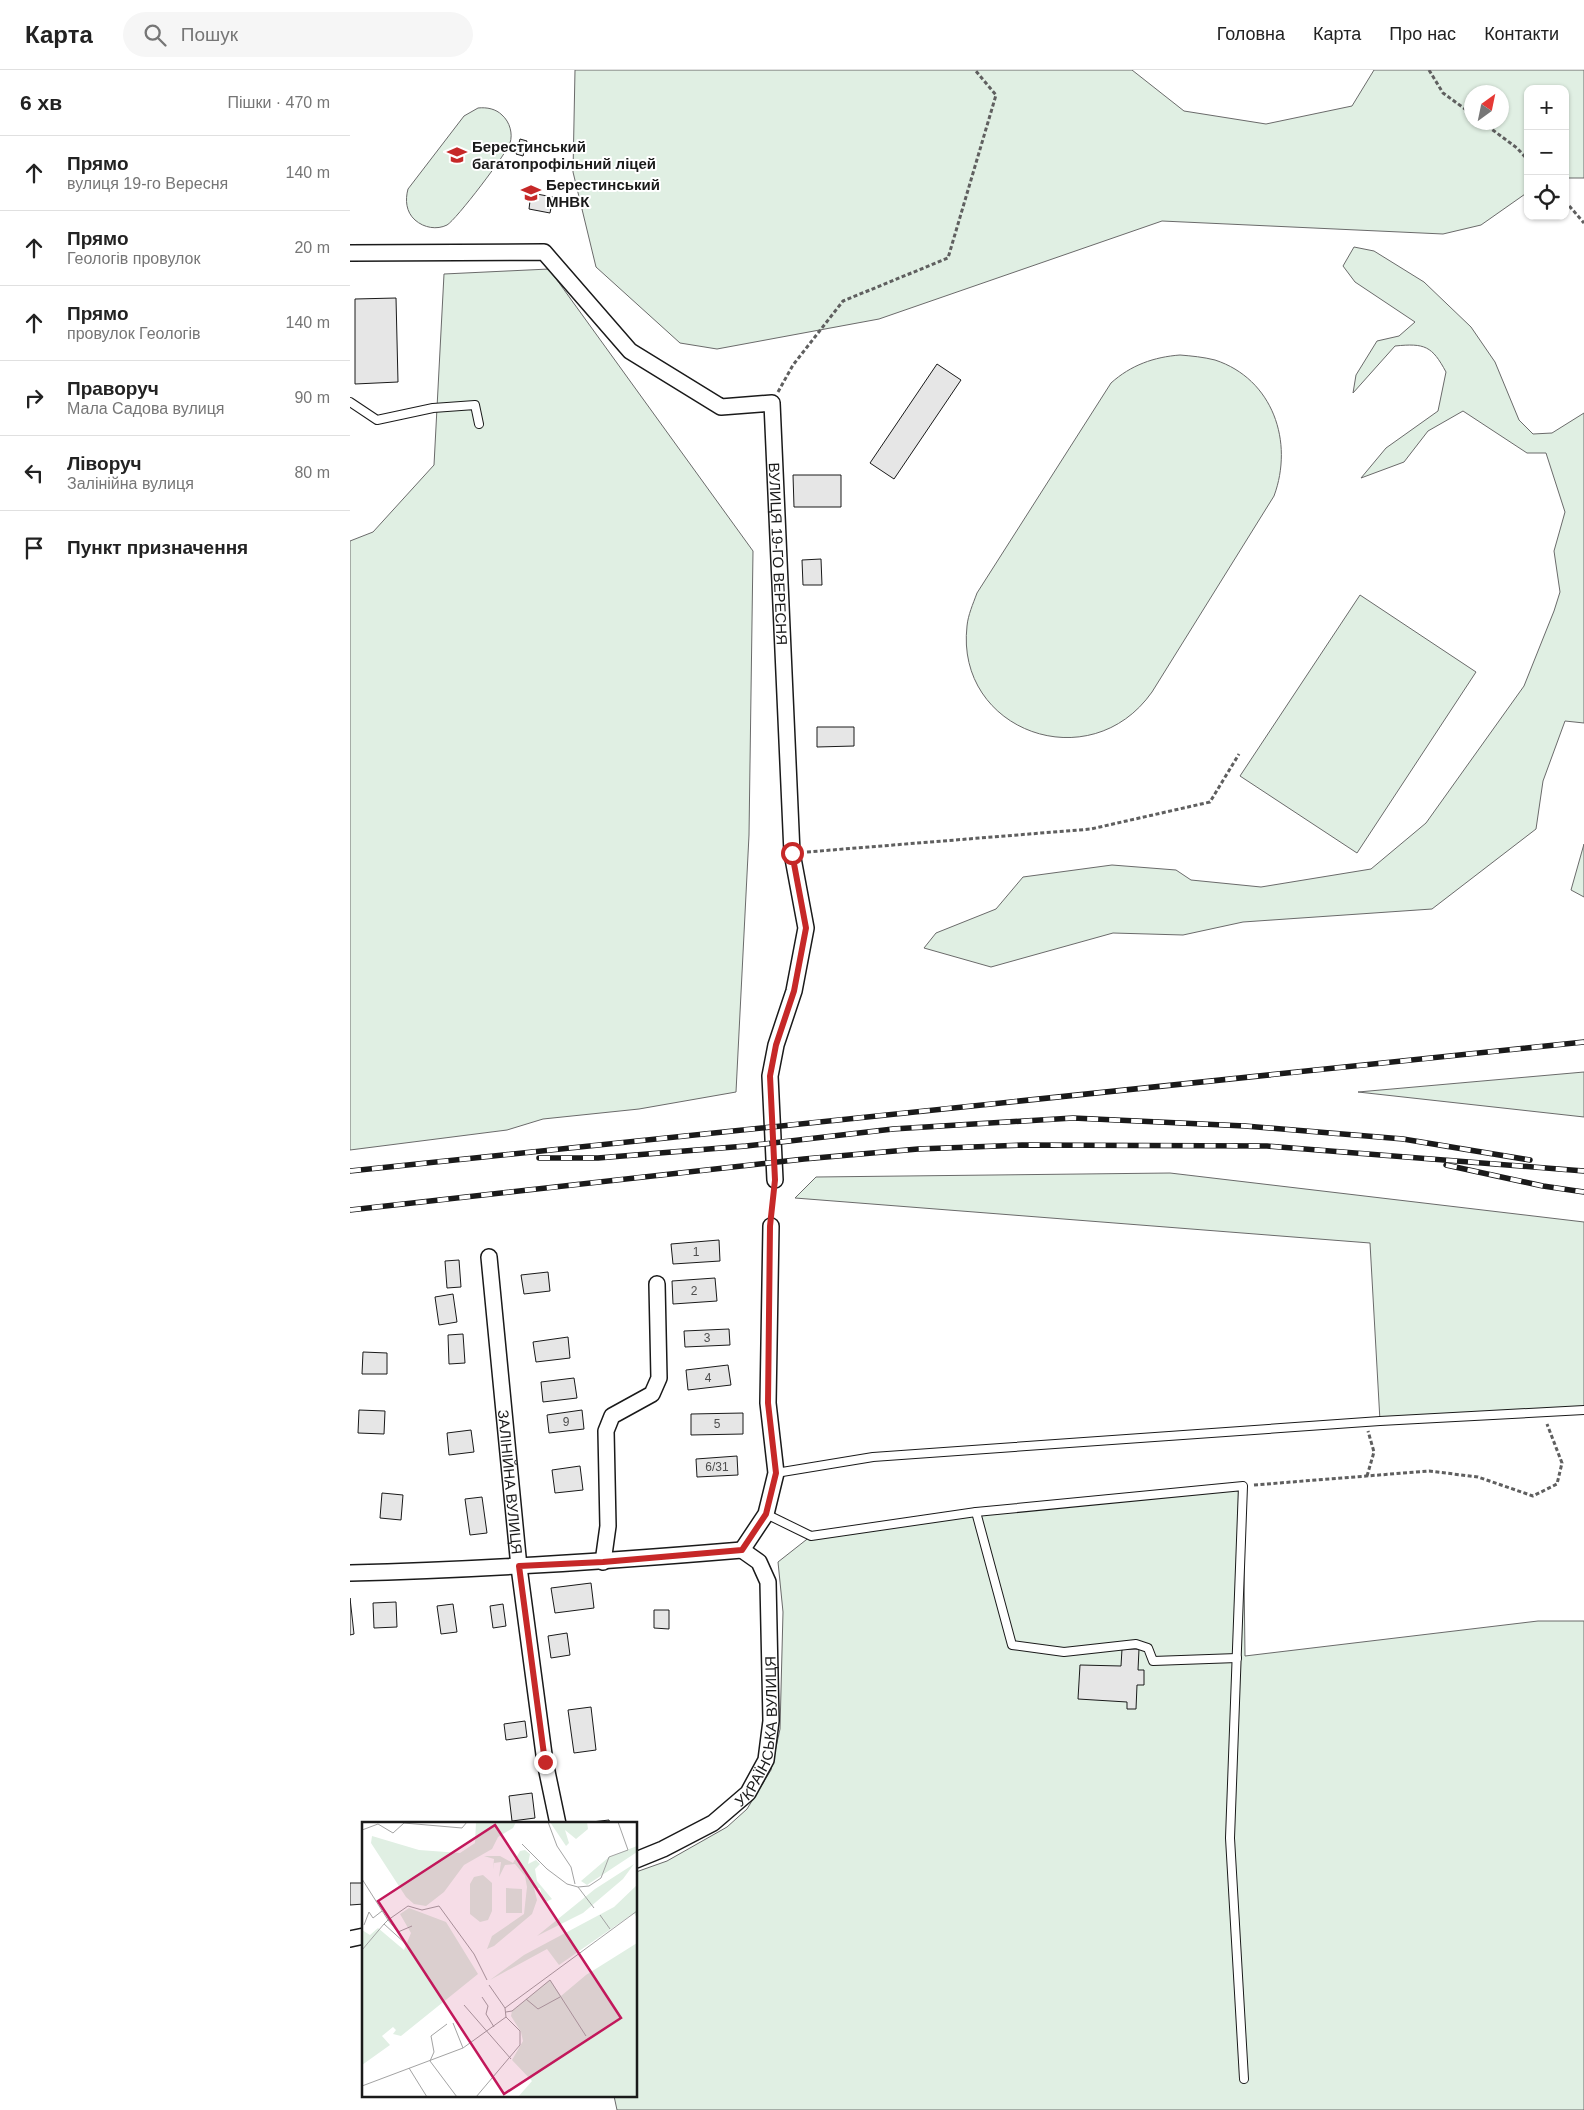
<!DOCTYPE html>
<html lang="uk">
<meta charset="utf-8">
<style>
:root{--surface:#fff;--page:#f6f6f6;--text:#222;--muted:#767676;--line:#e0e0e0}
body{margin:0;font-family:Helvetica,sans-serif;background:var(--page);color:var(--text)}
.controls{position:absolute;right:15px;top:15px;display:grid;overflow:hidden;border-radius:10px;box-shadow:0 1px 4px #0004}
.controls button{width:45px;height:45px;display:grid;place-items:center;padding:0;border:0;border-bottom:1px solid var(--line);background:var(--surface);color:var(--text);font:25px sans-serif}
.compass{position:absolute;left:1114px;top:15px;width:45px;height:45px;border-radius:50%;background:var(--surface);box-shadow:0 1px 4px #0004;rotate:33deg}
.stop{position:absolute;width:15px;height:15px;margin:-11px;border:4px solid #c62828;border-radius:50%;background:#fff}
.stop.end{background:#c62828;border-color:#fff;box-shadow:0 1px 5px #0008}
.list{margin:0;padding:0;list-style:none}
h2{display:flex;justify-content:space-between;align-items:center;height:65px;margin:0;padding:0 20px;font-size:21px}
h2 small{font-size:16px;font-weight:400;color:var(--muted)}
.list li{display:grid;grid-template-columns:32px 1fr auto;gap:15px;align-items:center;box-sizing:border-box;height:75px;padding:0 20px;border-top:1px solid var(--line)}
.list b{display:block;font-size:19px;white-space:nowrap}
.list p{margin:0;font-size:16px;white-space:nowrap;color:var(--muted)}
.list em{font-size:16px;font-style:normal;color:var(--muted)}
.icon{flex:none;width:28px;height:28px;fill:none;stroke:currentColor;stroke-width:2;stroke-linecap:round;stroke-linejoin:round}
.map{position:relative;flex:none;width:1234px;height:2040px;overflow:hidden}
header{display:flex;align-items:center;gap:30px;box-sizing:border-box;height:70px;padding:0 25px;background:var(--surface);border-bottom:1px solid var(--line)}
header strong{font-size:24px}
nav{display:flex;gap:28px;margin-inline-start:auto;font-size:18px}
.search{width:350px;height:45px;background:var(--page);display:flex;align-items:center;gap:12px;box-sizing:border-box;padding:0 18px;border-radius:28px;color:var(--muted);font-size:19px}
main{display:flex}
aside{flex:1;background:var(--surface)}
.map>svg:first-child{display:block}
.green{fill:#e0efe3;stroke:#6a6a6a;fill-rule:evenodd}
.building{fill:#e6e6e6;stroke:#1a1a1a}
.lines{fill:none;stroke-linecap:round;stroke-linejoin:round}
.service-casing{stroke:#1a1a1a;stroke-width:10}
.minor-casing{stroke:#1a1a1a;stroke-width:18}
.path{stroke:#5f5f5f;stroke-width:3;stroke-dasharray:4 2.5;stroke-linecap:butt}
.service{stroke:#fff;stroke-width:8}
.minor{stroke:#fff;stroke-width:15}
.rail-casing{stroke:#1a1a1a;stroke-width:5.5}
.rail{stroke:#fff;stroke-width:4;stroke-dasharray:11;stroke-linecap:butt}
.route{stroke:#c62828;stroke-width:6}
.labels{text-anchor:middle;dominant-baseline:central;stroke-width:4;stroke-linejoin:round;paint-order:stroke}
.number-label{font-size:12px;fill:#4d4d4d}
.poi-label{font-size:15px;font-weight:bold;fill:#1a1a1a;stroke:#fff;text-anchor:start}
.street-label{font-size:15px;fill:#1a1a1a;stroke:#fff}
.inset-road{fill:none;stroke:#a3a3a3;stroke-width:1}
.view{fill:#c2185b;fill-opacity:0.15;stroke:#c2185b;stroke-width:2.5}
.inset-edge{fill:none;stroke:#1a1a1a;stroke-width:2.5}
</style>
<header>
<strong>Карта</strong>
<div class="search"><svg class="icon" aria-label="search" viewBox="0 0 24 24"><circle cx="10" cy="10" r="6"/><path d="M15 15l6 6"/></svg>Пошук</div>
<nav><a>Головна</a><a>Карта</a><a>Про нас</a><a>Контакти</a></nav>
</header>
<main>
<aside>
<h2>6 хв<small>Пішки · 470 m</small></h2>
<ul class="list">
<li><svg class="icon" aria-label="ahead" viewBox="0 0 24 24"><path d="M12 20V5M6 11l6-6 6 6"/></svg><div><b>Прямо</b><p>вулиця 19-го Вересня</p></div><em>140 m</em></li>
<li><svg class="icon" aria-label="ahead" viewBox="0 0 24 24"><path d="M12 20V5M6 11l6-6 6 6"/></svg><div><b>Прямо</b><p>Геологів провулок</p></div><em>20 m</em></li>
<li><svg class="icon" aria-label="ahead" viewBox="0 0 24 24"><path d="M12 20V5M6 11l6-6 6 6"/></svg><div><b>Прямо</b><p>провулок Геологів</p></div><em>140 m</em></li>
<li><svg class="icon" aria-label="right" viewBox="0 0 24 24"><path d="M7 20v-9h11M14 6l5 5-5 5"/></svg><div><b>Праворуч</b><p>Мала Садова вулиця</p></div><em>90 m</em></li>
<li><svg class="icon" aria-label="left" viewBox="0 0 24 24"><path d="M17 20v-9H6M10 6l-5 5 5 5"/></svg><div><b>Ліворуч</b><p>Залінійна вулиця</p></div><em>80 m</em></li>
<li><svg class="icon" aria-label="arrive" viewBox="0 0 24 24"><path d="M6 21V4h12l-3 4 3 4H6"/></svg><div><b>Пункт призначення</b></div></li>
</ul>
</aside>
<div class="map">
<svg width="1234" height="2040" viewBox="0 0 1234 2040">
<rect width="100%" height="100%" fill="#fff"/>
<g class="green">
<path d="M 225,0 L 782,0 L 834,41 L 916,54 L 1002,36 L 1024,0 L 1234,0 L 1234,108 L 1215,108 L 1215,19 L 1178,19 L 1178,122 L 1131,155 L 1093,164 L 812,151 L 529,249 L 367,279 L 330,273 L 246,197 L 223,102 ZM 1122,22 L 1152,22 L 1152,52 L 1122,52 Z"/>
<path d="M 128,38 C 137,37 146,39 152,45 C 160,52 163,64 160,73 C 157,83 106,150 97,155 C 87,160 74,158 65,150 C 56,142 55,130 58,119 L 114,46 Z"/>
<path d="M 1004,177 L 1024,181 L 1074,212 L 1121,257 L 1145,292 L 1169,350 L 1183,364 L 1202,363 L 1234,343 L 1234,653 L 1215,651 L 1193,711 L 1186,759 L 1082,839 L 893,852 L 833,865 L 763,863 L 641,897 L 574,878 L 586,863 L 646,839 L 673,807 L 762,795 L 826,800 L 841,810 L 911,817 L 1021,799 L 1076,753 L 1174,616 L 1204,541 L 1210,522 L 1204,481 L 1215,442 L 1196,383 L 1177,383 L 1113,341 L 1078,361 L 1054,392 L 1011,408 L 1036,378 L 1088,341 L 1096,302 C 1082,276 1075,273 1045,276 L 1003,323 L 1006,305 L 1027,271 L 1049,266 L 1065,252 L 1005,212 L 993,196 Z"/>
<path d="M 199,199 L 403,481 L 399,765 L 386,1022 L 289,1039 L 193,1049 L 157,1060 L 0,1080 L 0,471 L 23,462 L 84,395 L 94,204 Z"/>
<path d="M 830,285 C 842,286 853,287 865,290 C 923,309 944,372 924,426 L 802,622 C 740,710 605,661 617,556 C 618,545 623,534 627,523 L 761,313 C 781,295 804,287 830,285 Z"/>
<path d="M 1010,525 L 1126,602 L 1007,783 L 890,706 Z"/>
<path d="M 1234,774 L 1234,827 L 1221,820 Z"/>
<path d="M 1234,1002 L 1234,1047 L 1008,1022 Z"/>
<path d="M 820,1103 L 1234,1152 L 1234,1340 L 1030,1351 L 1020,1173 L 445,1128 L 466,1107 Z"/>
<path d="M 893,1416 L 895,1586 L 1188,1551 L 1234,1551 L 1234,2040 L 267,2040 L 264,2026 L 286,2026 L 286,1802 L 317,1791 L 377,1757 L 397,1739 L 421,1700 L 430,1659 L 433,1542 L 428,1492 L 461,1466 L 626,1442 Z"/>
</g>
<g class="building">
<path d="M 170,69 L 177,71 L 173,86 L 166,84 Z"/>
<path d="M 181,123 L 203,127 L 200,143 L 179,139 Z"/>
<path d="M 46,228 L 48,312 L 5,314 L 5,229 Z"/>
<path d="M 587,294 L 611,310 L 544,409 L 520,393 Z"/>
<path d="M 443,405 L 491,405 L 491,437 L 444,437 Z"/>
<path d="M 471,489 L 472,515 L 453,515 L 452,490 Z"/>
<path d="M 467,657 L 504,657 L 504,676 L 467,677 Z"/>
<path d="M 369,1170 L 370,1191 L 323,1194 L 321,1174 Z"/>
<path d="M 109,1190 L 111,1217 L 97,1218 L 95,1191 Z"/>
<path d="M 198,1202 L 200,1221 L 174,1224 L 171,1205 Z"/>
<path d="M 365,1208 L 367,1231 L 323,1234 L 322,1211 Z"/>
<path d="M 103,1224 L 107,1252 L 89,1255 L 85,1227 Z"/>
<path d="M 379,1259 L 380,1275 L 335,1277 L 334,1261 Z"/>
<path d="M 113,1264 L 115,1293 L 99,1294 L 98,1265 Z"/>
<path d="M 218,1267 L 220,1288 L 186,1292 L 183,1272 Z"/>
<path d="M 13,1282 L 37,1283 L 37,1304 L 12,1304 Z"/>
<path d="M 378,1295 L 381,1315 L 338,1320 L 336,1300 Z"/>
<path d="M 224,1308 L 227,1328 L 193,1332 L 191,1312 Z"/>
<path d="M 9,1340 L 35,1341 L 34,1364 L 8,1363 Z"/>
<path d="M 232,1340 L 234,1359 L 199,1363 L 197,1345 Z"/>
<path d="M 393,1343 L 393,1364 L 341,1365 L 341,1344 Z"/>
<path d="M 121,1360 L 124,1382 L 99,1385 L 97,1363 Z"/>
<path d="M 387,1386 L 388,1405 L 347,1407 L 346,1389 Z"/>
<path d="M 230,1396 L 233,1420 L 205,1423 L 202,1400 Z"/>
<path d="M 32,1423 L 53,1425 L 51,1450 L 30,1448 Z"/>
<path d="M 132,1427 L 137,1463 L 120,1465 L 115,1429 Z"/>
<path d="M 241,1513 L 244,1538 L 205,1543 L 201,1518 Z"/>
<path d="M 0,1528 L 4,1564 L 0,1565 Z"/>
<path d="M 46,1532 L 47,1557 L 24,1558 L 23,1533 Z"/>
<path d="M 103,1534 L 107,1562 L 91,1564 L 87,1536 Z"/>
<path d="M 153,1534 L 156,1556 L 143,1558 L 140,1536 Z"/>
<path d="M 304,1540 L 319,1540 L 319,1559 L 304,1558 Z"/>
<path d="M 217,1563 L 220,1585 L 201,1588 L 198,1566 Z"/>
<path d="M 772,1579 L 789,1579 L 788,1600 L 794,1600 L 794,1615 L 787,1615 L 786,1639 L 777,1639 L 777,1632 L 728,1629 L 730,1595 L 771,1596 Z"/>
<path d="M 241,1637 L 246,1680 L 224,1683 L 218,1640 Z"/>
<path d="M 175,1651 L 177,1667 L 156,1670 L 154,1654 Z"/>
<path d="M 182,1723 L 185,1748 L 162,1751 L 159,1726 Z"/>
<path d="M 259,1750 L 260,1754 L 233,1754 L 233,1753 Z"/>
<path d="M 0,1813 L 14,1813 L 14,1834 L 0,1835 Z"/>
</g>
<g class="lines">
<defs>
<g id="service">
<path d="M 0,332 L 27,350 L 83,338 L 125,335 L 129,354"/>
<path d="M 426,1403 L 523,1387 L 1030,1351 L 1234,1340"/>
<path d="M 626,1442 L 662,1575 L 714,1582 L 786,1574 L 798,1578 L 803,1591 L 887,1588"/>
<path d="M 416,1444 L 461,1466 L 626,1442 L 893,1416 L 880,1768 L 894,2009"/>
</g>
<g id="minor">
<path id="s1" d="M 0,183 L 194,182 L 280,281 L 371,337 L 422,333 L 442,783 L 456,858 L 444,921 L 426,975 L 420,1006 L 425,1110"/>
<path id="s2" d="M 139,1187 L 169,1497 L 195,1692 L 208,1754"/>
<path d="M 392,1480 L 416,1444 L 426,1403 L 418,1333 L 421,1156"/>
<path d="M 253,1492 L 258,1456 L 256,1361 L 262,1346 L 302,1324 L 309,1308 L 307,1214"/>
<path d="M 0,1503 C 131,1500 261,1491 392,1480"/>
<path id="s3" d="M 286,1790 L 313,1779 L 363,1753 L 398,1723 L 416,1690 L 421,1651 L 418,1512 L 409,1492 L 392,1480"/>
<path d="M 0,1869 L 14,1866"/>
</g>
</defs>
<use href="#service" class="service-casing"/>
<use href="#minor" class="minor-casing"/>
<g class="path">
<path d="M 1079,0 L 1093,23 L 1122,44"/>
<path d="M 1132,52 L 1167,78 L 1178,90"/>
<path d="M 1215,131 L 1234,153"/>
<path d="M 428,322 L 443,295 L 493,231 L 598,188 L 646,25 L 625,0"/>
<path d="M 457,782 L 741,759 L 860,732 L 889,684"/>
<path d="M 422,1142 L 424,1123"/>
<path d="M 1017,1406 L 1024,1382 L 1018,1361"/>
<path d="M 904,1415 L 1079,1401 L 1128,1407 L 1183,1426 L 1207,1414 L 1212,1393 L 1197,1354"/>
</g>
<use href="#service" class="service"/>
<use href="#minor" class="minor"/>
<defs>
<g id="rail">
<path d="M 189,1088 L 248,1088 L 396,1076 L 543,1059 L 723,1048 L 895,1056 L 1053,1069 L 1180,1090"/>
<path d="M 1096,1095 L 1193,1116 L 1234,1122"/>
<path d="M 0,1101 L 1234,972"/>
<path d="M 0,1140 L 454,1089 L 568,1079 L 672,1075 L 917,1076 L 1234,1101"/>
</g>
</defs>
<use href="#rail" class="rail-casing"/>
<use href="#rail" class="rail"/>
</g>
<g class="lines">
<path class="route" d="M 195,1692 L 169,1496 L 253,1492 L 392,1480 L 416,1444 L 426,1403 L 418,1333 L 420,1156 L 425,1110 L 420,1006 L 426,975 L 444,921 L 456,858 L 442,783"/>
</g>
<defs>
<symbol id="school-bare" viewBox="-9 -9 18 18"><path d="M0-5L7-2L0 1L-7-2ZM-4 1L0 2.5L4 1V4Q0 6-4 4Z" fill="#c62828" stroke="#fff" stroke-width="2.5" paint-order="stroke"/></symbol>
</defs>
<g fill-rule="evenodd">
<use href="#school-bare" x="93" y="71" width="28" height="28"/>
<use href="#school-bare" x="167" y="109" width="28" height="28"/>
</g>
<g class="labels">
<g class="number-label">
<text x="346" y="1182">1</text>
<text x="344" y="1221">2</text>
<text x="357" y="1268">3</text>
<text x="358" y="1308">4</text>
<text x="216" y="1352">9</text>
<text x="367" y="1354">5</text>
<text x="367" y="1397">6/31</text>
</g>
<g class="poi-label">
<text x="122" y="76">Берестинський<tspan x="122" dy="17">багатопрофільний ліцей</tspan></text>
<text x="196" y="114">Берестинський<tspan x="196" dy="17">МНВК</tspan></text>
</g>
<g class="street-label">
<text stroke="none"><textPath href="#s1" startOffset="634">ВУЛИЦЯ 19-ГО ВЕРЕСНЯ</textPath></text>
<text stroke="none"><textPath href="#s2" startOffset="226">ЗАЛІНІЙНА ВУЛИЦЯ</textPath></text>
<text stroke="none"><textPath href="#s3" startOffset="195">УКРАЇНСЬКА ВУЛИЦЯ</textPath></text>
</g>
</g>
<g transform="translate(12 1752)">
<rect width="275" height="275" fill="#fff"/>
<path d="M 114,0 L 154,0 L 151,6 L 136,15 L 130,27 L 102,43 L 82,70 L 64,84 L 52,82 L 44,75 L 9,21 L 10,14 L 57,28 L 98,31 L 113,21 ZM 188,0 L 225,0 L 226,7 L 214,17 L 203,8 L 207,21 L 204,24 ZM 275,24 L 275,30 L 225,63 L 219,59 L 247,35 ZM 163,28 L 168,32 L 166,42 L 174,38 L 178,42 L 173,47 L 175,59 L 190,77 L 182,81 L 178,66 L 172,66 L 175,78 L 170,92 L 132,124 L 125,127 L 130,114 L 162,92 L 165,65 L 163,54 L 153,42 L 143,43 L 137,55 L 139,40 L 132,41 L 131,48 L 132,37 L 122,34 L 138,34 L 151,41 L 158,29 ZM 272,42 L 261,57 L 221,91 L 175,114 L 233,67 ZM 121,53 L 130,61 L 130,89 L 126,98 L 118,100 L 108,92 L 108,62 L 112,55 ZM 275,63 L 275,96 L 272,91 L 197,143 L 185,127 L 128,158 L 162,133 L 252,85 ZM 144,66 L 160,67 L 160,91 L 144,91 ZM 47,86 L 84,100 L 116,152 L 39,214 L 31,212 L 34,208 L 31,205 L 20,214 L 28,223 L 0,243 L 0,108 L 8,113 L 16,106 L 42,128 L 49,111 L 38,92 ZM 275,121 L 275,275 L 156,275 L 170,259 L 150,238 L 161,219 L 159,210 L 149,194 L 150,189 L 188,158 L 199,174 L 224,153 Z" fill="#e0efe3"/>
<path class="inset-road" d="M 186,0 L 195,24 L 209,45 L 213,62M 42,1 L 100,6 L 105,0M 0,8 L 16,2 L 31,11 L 42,1M 160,22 L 185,47 L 205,62 L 216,65M 0,57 L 26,98 L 46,84 L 60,88 L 77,84 L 112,132 L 125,158M 232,86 L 216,65 L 227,64 L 239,56 L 247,35 L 266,28 L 256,0M 238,93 L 248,107M 2,103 L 7,90 L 11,96 L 20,89M 44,122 L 22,102 L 26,98 L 36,110 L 50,104M 0,128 L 22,102M 127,163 L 143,186 L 144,195M 120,175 L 126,184 L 124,192 L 132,205M 164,177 L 176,187 L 198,175M 102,183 L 149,237M 143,186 L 275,89M 144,190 L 150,189 L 188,158 L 224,214M 91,201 L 101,226M 85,202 L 69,214 L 72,230 L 68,239 L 95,275M 47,246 L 65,275M 0,264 L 101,226 L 144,195M 114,275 L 158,223 L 158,209 L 144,195"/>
<path class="view" d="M 133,3 L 259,196 L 142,272 L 16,79 Z"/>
<rect width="275" height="275" class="inset-edge"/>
</g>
</svg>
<div class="controls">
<button>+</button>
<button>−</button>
<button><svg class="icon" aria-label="locate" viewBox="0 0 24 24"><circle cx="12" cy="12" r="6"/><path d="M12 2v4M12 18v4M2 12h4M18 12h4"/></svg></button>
</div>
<svg class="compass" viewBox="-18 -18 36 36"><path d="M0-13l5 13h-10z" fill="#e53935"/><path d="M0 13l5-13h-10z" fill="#767676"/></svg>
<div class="stop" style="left:442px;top:783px"></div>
<div class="stop end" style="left:195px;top:1692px"></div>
</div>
</main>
